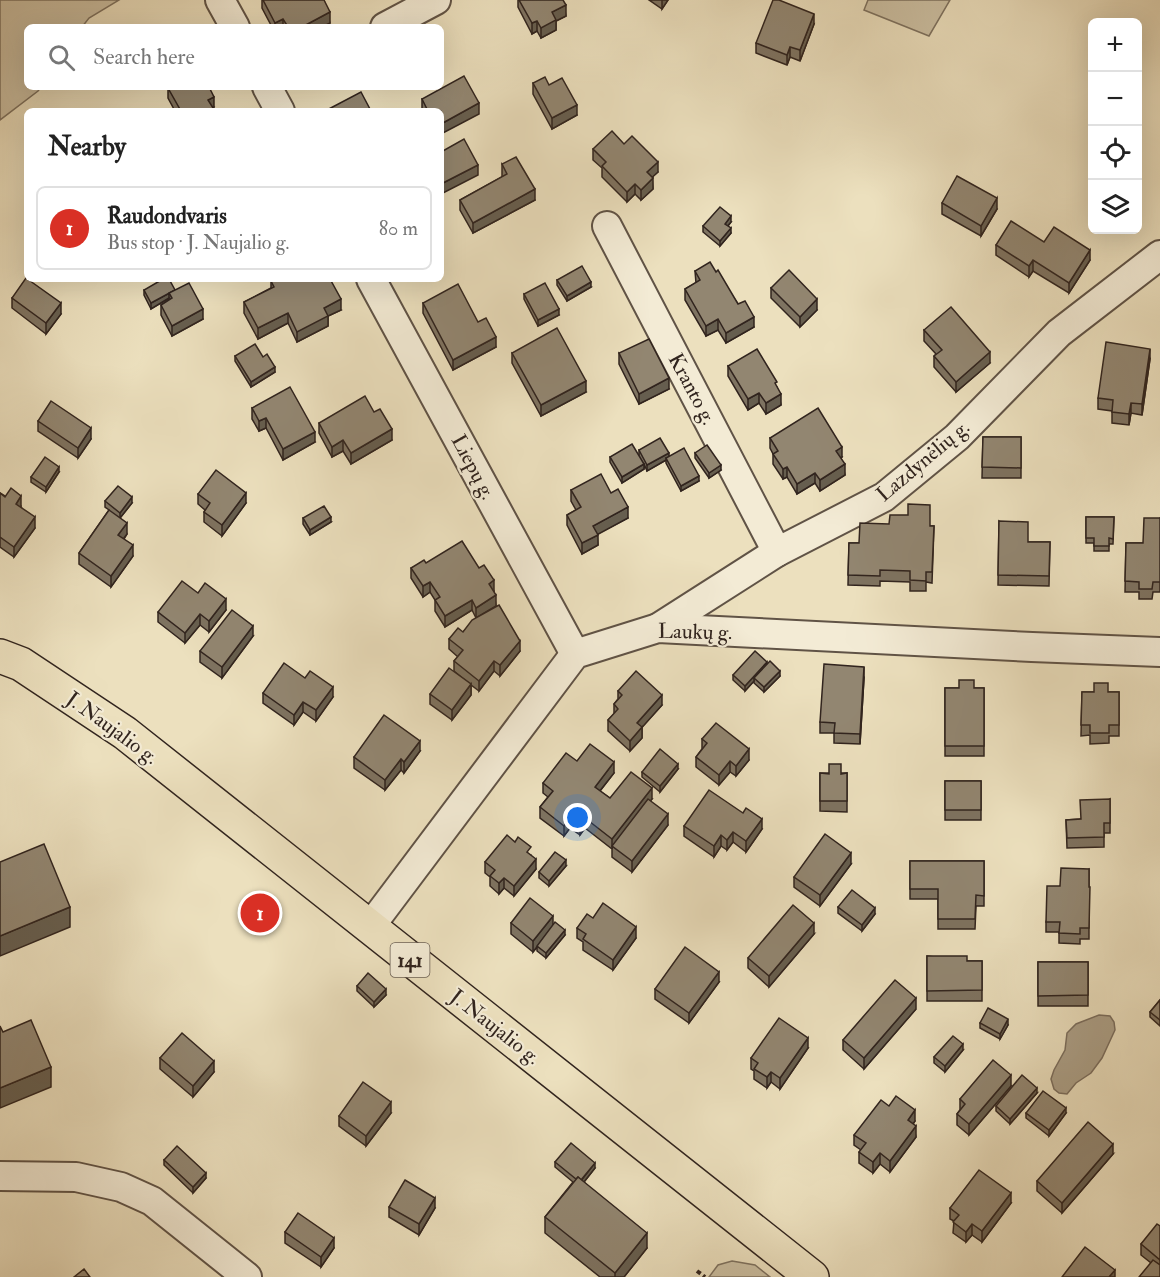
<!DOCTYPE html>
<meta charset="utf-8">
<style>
:root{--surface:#fff;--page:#f6f6f6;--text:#222;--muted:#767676;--line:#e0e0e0;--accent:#d93025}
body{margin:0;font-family:"IM FELL Double Pica",serif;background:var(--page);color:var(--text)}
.controls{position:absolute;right:18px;top:18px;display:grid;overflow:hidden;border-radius:9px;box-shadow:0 6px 24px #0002}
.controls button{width:54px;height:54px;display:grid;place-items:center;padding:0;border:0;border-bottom:2px solid var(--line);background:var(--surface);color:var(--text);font:30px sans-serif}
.you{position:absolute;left:578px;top:818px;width:21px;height:21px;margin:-15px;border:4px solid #fff;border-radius:50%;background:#1a73e8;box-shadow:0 0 0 9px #1a73e833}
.badge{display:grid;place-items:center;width:39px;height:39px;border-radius:50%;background:var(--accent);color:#fff;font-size:20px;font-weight:700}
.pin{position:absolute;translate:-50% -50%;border:3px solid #fff;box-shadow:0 2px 6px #0006}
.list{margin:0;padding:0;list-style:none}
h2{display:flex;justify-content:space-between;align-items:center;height:78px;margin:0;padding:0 24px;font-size:26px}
h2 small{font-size:20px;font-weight:400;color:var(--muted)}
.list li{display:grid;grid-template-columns:39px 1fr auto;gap:18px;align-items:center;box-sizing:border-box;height:84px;margin:0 12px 12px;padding:0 12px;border:2px solid var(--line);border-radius:9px}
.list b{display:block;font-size:22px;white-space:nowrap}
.list p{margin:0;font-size:20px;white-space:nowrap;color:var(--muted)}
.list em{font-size:20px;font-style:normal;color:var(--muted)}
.icon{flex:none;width:33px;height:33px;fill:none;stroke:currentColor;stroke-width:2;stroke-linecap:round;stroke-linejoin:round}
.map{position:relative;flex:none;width:1160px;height:1277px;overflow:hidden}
.search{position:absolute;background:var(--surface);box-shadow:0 6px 24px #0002;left:24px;top:24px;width:420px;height:66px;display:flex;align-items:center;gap:15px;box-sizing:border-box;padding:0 21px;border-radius:9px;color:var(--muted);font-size:22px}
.panel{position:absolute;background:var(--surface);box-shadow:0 6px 24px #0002;left:24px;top:108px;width:420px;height:174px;border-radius:9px}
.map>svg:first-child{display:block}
.green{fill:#ccc0a3;stroke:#7e7260;stroke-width:1.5}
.water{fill:#aca088;stroke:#7b6e5e;stroke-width:1.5}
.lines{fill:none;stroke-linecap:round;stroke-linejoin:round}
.minor-casing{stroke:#605346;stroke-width:32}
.primary-casing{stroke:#31241e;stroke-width:36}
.path{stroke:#31241e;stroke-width:4;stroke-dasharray:4.5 3;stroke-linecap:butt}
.minor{stroke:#f3ebd5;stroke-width:28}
.primary{stroke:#ece0be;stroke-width:33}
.wall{fill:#7e7361;stroke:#31241e;stroke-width:1.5}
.shaded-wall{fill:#665e4f;stroke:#31241e;stroke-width:1.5}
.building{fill:#928671;stroke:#31241e;stroke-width:1.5}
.labels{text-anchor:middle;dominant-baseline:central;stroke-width:4.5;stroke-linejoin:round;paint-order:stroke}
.shield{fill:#f3ebd5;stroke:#6b6055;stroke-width:1.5}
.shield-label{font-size:20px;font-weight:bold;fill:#31241e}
.street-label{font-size:21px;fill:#31241e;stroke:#f3ebd5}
</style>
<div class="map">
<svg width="1160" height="1277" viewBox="0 0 1160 1277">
<rect width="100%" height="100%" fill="#ece0be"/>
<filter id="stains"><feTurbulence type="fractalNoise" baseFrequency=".00333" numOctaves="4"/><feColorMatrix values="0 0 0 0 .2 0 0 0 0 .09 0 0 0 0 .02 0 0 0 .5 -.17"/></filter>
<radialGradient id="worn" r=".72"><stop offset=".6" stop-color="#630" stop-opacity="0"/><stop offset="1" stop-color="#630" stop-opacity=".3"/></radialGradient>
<g class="green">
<path d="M 0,0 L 119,0 L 89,18 L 82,27 L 27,27 L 27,87 L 41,87 L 38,91 L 0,120 Z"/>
<path d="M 868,0 L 950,0 L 929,36 L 864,10 Z"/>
<path d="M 732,1261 L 755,1265 L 770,1277 L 709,1277 L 718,1265 Z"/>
</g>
<path class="water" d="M 1099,1015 L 1110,1016 L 1114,1022 L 1115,1030 L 1102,1058 L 1091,1073 L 1076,1083 L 1067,1094 L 1059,1093 L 1054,1089 L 1051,1079 L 1054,1070 L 1065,1050 L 1067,1033 L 1076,1024 Z"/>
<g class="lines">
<defs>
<g id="minor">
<path d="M 220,0 L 235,27"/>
<path d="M 385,27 L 436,0"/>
<path d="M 267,87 L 280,111"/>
<path d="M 607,226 L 777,552"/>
<path d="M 371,279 L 575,654"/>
<path d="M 658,628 L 777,552 L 884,497 L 957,437 L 1059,333 L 1160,255"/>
<path d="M 369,928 L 575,654 L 658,628 L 1032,647 L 1160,652"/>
<path d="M 0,1176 L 76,1177 L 121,1187 L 152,1201 L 247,1277"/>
</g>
<path id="primary" d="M 0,656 L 21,664 L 125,733 L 812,1277"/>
</defs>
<use href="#minor" class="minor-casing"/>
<use href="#primary" class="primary-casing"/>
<path class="path" d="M 697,1271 L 705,1277"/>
<use href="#minor" class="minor"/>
<use href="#primary" class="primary"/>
</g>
<g class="wall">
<path d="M 262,0 L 324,0 L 330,23 L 322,27 L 272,27 L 262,8 Z"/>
<path d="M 518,0 L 563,0 L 566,16 L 556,21 L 556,30 L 541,38 L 537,31 L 532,34 L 518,7 Z"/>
<path d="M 649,0 L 668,0 L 662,9 Z"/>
<path d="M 814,24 L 800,61 L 790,57 L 787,65 L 756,53 L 756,43 Z"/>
<path d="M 533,83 L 549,85 L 577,115 L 552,129 L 533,94 Z"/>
<path d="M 168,88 L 214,107 L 213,108 L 215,111 L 175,111 L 168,98 Z"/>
<path d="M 422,99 L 479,114 L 441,111 L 422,111 Z"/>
<path d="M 624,144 L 658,172 L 652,177 L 653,189 L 641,200 L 635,194 L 627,202 L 602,177 L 602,168 L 593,160 L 593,149 Z"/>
<path d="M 502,164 L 535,200 L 473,233 L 460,210 L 460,200 L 502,177 Z"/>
<path d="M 942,203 L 997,209 L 981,236 L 942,214 Z"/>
<path d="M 731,222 L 728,226 L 731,233 L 720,246 L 703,232 L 703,226 Z"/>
<path d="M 1044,242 L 1090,260 L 1069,293 L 1033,271 L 1029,277 L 996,255 L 996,245 Z"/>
<path d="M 695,271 L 716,272 L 754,327 L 726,343 L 718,330 L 706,336 L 685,300 L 685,289 L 696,283 Z"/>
<path d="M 557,280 L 591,287 L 567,301 L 557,285 Z"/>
<path d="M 271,281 L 341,310 L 328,316 L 328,326 L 297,342 L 288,323 L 258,339 L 244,313 L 244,302 L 271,288 Z"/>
<path d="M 771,288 L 817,310 L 800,327 L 771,298 Z"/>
<path d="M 144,290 L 175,290 L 203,319 L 172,336 L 161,315 L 161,305 L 169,300 L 169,298 L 151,309 L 144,295 Z"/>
<path d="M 524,294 L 559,315 L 538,326 L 524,299 Z"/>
<path d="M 12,298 L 61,314 L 46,334 L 12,308 Z"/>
<path d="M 423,303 L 478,322 L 496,347 L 453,370 L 423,313 Z"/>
<path d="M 924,330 L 990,363 L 956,392 L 934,367 L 934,356 L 936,354 L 924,341 Z"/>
<path d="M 512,353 L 586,392 L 541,416 L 512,363 Z"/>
<path d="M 619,353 L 669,389 L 639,404 L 619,364 Z"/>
<path d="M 235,356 L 263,357 L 275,372 L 251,387 L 235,361 Z"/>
<path d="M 1150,359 L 1142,415 L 1131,413 L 1129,425 L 1112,423 L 1112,411 L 1098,409 L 1098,398 Z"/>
<path d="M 728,366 L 777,387 L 781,405 L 766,414 L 759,403 L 748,410 L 728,376 Z"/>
<path d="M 252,408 L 315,442 L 283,460 L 266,428 L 259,431 L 252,419 Z"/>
<path d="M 374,412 L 392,440 L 351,464 L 343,451 L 332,457 L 319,433 L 319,423 Z"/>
<path d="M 38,421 L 91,439 L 78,458 L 38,431 Z"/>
<path d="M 983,437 L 1021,437 L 1021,478 L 982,478 Z"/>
<path d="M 770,438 L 842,457 L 841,458 L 845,475 L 820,491 L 815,483 L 797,494 L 787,477 L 783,479 L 773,464 L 773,454 L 770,448 Z"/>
<path d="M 639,450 L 669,456 L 699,481 L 681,491 L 666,463 L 666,460 L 647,471 L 644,464 L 644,469 L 622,483 L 610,462 L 610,457 L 639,455 Z"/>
<path d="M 695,453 L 721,470 L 709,478 L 695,458 Z"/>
<path d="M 59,472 L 46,492 L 31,482 L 31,477 Z"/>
<path d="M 571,490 L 611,493 L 628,518 L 597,534 L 598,545 L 582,554 L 567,525 L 567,515 L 576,510 L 571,501 Z"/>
<path d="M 0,493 L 21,506 L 21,507 L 35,528 L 14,557 L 0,547 Z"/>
<path d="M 198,494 L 246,503 L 222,536 L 204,522 L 204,512 L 205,510 L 198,504 Z"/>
<path d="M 105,501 L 132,503 L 120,518 L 127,534 L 124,539 L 133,556 L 111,587 L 79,564 L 79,553 L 109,510 L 105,507 Z"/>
<path d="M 1086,517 L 1114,517 L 1113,544 L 1109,544 L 1109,551 L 1094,551 L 1094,543 L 1086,543 Z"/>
<path d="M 303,518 L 331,522 L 310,535 L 303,524 Z"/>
<path d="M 1160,518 L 1160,592 L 1153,592 L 1152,599 L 1139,599 L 1139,592 L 1125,592 L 1126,543 L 1143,543 Z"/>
<path d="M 999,521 L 1028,542 L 1050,542 L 1049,586 L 998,585 Z"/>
<path d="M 930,526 L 934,526 L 932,583 L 926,582 L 926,591 L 910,591 L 910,582 L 880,581 L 880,586 L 848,585 L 849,543 L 859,543 Z"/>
<path d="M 426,563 L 479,568 L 494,591 L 496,606 L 482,615 L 520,651 L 500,676 L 494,671 L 479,691 L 471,685 L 471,695 L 452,720 L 430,704 L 430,694 L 466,681 L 454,671 L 454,661 L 458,657 L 449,649 L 449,639 L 463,632 L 476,618 L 472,610 L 445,627 L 435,611 L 435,600 L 430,592 L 423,597 L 411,578 L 411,568 Z"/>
<path d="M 198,593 L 226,610 L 209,632 L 200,625 L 185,643 L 158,622 L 158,612 Z"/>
<path d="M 253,636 L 222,678 L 200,662 L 200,651 Z"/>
<path d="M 767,664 L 780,676 L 764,692 L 754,683 L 754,681 L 745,691 L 733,680 L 733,675 Z"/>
<path d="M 864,678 L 860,744 L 834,743 L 834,733 L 820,733 L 820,722 Z"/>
<rect x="945" y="688" width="39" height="68"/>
<path d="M 618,691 L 662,705 L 642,727 L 642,738 L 630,751 L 608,731 L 608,720 L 614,714 L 614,704 L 618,699 Z"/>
<path d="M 1082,692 L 1119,692 L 1119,736 L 1109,736 L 1109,743 L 1090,744 L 1090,735 L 1081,736 Z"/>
<path d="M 263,693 L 333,697 L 316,721 L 303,712 L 294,725 L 263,703 Z"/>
<path d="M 702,739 L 749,760 L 736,776 L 730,772 L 719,785 L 696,767 L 696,757 L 702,749 Z"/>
<path d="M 420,751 L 404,773 L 401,770 L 385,790 L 354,768 L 354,757 Z"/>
<path d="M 577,761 L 614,773 L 600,791 L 610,798 L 652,799 L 650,801 L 668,825 L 632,872 L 612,857 L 612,848 L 612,849 L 585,828 L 580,835 L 570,828 L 564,836 L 540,818 L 540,807 L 548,797 L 543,793 L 543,783 Z"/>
<path d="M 678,769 L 660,792 L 642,777 L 642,772 Z"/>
<path d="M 820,773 L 847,773 L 847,812 L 820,811 Z"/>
<rect x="945" y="781" width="36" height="39"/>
<path d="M 1110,799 L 1110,833 L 1104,833 L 1104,847 L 1067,848 L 1066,820 L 1080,819 Z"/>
<path d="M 684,826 L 762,829 L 746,852 L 733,842 L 727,850 L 721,846 L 714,857 L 684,836 Z"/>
<path d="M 531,855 L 536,869 L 514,896 L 504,888 L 499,894 L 490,886 L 490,877 L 485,873 L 485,862 Z"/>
<path d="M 910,861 L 984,861 L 984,906 L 976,906 L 975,929 L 938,929 L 938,899 L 910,899 Z"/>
<path d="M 851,864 L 820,906 L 794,887 L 794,877 Z"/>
<path d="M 566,866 L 549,886 L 539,878 L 539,872 Z"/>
<path d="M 1089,869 L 1089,939 L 1080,939 L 1080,944 L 1059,943 L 1059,932 L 1046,932 L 1046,922 L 1060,886 Z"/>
<path d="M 838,907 L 875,914 L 862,931 L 838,913 Z"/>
<path d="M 593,918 L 636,938 L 613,970 L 583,950 L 583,942 L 577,938 L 577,928 Z"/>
<path d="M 511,923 L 565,935 L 546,958 L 537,951 L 537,947 L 533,952 L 511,934 Z"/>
<path d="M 814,934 L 769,987 L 748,968 L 748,958 Z"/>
<path d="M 927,956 L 967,961 L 982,961 L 982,1001 L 927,1001 Z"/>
<rect x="1038" y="962" width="50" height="44"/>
<path d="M 719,982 L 689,1023 L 655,999 L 655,989 Z"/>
<path d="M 357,986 L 386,995 L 374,1007 L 357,991 Z"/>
<path d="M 1160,1000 L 1160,1026 L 1150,1017 L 1150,1012 Z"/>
<path d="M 916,1009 L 864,1069 L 843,1050 L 843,1040 Z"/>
<path d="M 980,1023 L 1008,1025 L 1000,1039 L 980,1028 Z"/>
<path d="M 808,1048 L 780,1089 L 771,1082 L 767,1088 L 754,1079 L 754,1071 L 751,1069 L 751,1058 Z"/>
<path d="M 963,1050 L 945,1072 L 934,1063 L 934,1057 Z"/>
<path d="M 160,1058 L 214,1072 L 193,1097 L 160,1069 Z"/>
<path d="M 1011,1086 L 969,1135 L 957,1125 L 957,1114 L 960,1110 L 960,1099 Z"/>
<path d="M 1037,1093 L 1010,1124 L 996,1111 L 996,1106 Z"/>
<path d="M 889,1106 L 915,1121 L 913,1124 L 916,1137 L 890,1172 L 880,1164 L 873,1173 L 859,1163 L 859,1152 L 861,1150 L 854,1145 L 854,1135 Z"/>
<path d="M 391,1113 L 366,1146 L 339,1126 L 339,1116 Z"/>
<path d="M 1026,1113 L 1066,1113 L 1049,1136 L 1026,1118 Z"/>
<path d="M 1113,1154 L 1062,1213 L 1037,1191 L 1037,1181 Z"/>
<path d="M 164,1160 L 206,1178 L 193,1193 L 164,1165 Z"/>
<path d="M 555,1162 L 595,1168 L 584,1182 L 647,1248 L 624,1277 L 600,1277 L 545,1233 L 545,1217 L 573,1182 L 555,1167 Z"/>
<path d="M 1011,1203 L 982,1242 L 972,1235 L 966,1242 L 953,1233 L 954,1221 L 950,1219 L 950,1208 Z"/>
<path d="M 389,1207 L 435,1208 L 419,1235 L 389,1217 Z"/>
<path d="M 1160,1226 L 1160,1277 L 1151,1263 L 1141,1255 L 1141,1244 Z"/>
<path d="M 285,1232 L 334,1248 L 321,1267 L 285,1243 Z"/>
</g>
<g class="shaded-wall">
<path d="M 662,0 L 668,0 L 662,9 Z"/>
<path d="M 566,5 L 566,16 L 556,21 L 556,30 L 541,38 L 541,28 L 552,12 Z"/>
<path d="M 330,12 L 330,23 L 322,27 L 302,27 Z"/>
<path d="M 814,14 L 814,24 L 800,61 L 800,50 Z"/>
<path d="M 283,19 L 283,27 L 275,27 L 275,23 Z"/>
<path d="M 537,21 L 537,31 L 532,34 L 532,23 Z"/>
<path d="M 790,47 L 790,57 L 787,65 L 787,55 Z"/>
<path d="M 214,97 L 214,107 L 208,111 L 208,100 Z"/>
<path d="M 479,103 L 479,114 L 441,134 L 441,124 Z"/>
<path d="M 577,105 L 577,115 L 552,129 L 552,118 Z"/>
<path d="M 658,162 L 658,172 L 647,182 L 647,172 Z"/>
<path d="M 478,165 L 478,175 L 441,194 L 441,184 Z"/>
<path d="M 653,178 L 653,189 L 641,200 L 641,190 Z"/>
<path d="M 635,184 L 635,194 L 627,202 L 627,192 Z"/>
<path d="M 535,189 L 535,200 L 473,233 L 473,223 Z"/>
<path d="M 997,198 L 997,209 L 981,236 L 981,226 Z"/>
<path d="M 731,216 L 731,222 L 725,229 L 725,224 Z"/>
<path d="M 731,228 L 731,233 L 720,246 L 720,241 Z"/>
<path d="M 1090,250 L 1090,260 L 1069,293 L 1069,283 Z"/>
<path d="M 1033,260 L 1033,271 L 1029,277 L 1029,266 Z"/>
<path d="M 591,282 L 591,287 L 567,301 L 567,296 Z"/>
<path d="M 175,290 L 169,293 L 169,298 L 151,309 L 151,303 Z"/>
<path d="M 341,299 L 341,310 L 328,316 L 328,326 L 297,342 L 297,332 L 324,308 Z"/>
<path d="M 817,299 L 817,310 L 800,327 L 800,317 Z"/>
<path d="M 61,303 L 61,314 L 46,334 L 46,323 Z"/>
<path d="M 203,309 L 203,319 L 172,336 L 172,326 Z"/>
<path d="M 559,309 L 559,315 L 538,326 L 538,320 Z"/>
<path d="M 288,313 L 288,323 L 258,339 L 258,328 Z"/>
<path d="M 754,317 L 754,327 L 726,343 L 726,333 Z"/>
<path d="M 718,319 L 718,330 L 706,336 L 706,326 Z"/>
<path d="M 496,337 L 496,347 L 453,370 L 453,360 Z"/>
<path d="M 1150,349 L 1150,359 L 1142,415 L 1142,404 Z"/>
<path d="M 990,352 L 990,363 L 956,392 L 956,382 Z"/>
<path d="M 275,367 L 275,372 L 251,387 L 251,382 Z"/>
<path d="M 669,378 L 669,389 L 639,404 L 639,394 Z"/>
<path d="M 586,381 L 586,392 L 541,416 L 541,405 Z"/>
<path d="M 759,393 L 759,403 L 748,410 L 748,399 Z"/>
<path d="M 781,394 L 781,405 L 766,414 L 766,403 Z"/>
<path d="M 1131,403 L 1131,413 L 1129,425 L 1129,414 Z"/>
<path d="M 266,418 L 266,428 L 259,431 L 259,421 Z"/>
<path d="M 91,428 L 91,439 L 78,458 L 78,448 Z"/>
<path d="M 392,429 L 392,440 L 351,464 L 351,453 Z"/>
<path d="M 315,432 L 315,442 L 283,460 L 283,449 Z"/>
<path d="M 343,440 L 343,451 L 332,457 L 332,447 Z"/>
<path d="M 842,447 L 842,457 L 836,461 L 836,451 Z"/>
<path d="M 669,453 L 669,458 L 666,458 L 666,460 L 647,471 L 647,465 Z"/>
<path d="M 644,464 L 644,469 L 622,483 L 622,477 Z"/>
<path d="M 845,464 L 845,475 L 820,491 L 820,480 Z"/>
<path d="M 721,465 L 721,470 L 709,478 L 709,473 Z"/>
<path d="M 59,467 L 59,472 L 46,492 L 46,487 Z"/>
<path d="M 787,467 L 787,477 L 783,479 L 783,469 Z"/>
<path d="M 815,473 L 815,483 L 797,494 L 797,484 Z"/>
<path d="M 699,476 L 699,481 L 681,491 L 681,486 Z"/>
<path d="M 246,493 L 246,503 L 222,536 L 222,525 Z"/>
<path d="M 21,496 L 21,506 L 16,514 L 16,504 Z"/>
<path d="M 132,497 L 132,503 L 120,518 L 120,513 Z"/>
<path d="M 628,507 L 628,518 L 593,537 L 593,526 Z"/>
<path d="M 35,517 L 35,528 L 14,557 L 14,547 Z"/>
<path d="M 331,517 L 331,522 L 310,535 L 310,530 Z"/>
<path d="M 127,523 L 127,534 L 118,546 L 118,535 Z"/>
<path d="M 598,535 L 598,545 L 582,554 L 582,543 Z"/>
<path d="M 133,545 L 133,556 L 111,587 L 111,576 Z"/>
<path d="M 494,580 L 494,591 L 489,594 L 489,584 Z"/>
<path d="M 430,582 L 430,592 L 423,597 L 423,586 Z"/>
<path d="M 496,595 L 496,606 L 476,618 L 476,608 Z"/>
<path d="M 226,599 L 226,610 L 209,632 L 209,621 Z"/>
<path d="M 472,600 L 472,610 L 445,627 L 445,616 Z"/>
<path d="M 200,614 L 200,625 L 185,643 L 185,633 Z"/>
<path d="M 253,626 L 253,636 L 222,678 L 222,667 Z"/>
<path d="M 520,641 L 520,651 L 500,676 L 500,665 Z"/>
<path d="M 494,661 L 494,671 L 479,691 L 479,681 Z"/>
<path d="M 767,662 L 767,667 L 754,678 L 754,681 L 745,691 L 745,686 Z"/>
<path d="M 864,667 L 864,678 L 860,744 L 860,734 Z"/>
<path d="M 780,671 L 780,676 L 764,692 L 764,687 Z"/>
<path d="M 471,684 L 471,695 L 452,720 L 452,710 Z"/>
<path d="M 333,687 L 333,697 L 316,721 L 316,710 Z"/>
<path d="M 662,695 L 662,705 L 637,733 L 637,723 Z"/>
<path d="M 303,702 L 303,712 L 294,725 L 294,715 Z"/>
<path d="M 642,727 L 642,738 L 630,751 L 630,741 Z"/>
<path d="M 420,741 L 420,751 L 404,773 L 404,762 Z"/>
<path d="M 749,749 L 749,760 L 736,776 L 736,766 Z"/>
<path d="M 401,759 L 401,770 L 385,790 L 385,780 Z"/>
<path d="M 730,761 L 730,772 L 719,785 L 719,775 Z"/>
<path d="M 614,762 L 614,773 L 595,797 L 595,787 Z"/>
<path d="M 678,764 L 678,769 L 660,792 L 660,786 Z"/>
<path d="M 652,788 L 652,799 L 613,847 L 612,846 L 612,849 L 612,839 Z"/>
<path d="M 668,814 L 668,825 L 632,872 L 632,861 Z"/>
<path d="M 570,818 L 570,828 L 564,836 L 564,826 Z"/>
<path d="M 585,818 L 585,828 L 580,835 L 580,825 Z"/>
<path d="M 762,819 L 762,829 L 746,852 L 746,841 Z"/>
<path d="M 733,832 L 733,842 L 727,850 L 727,840 Z"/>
<path d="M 721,835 L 721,846 L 714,857 L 714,846 Z"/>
<path d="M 851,853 L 851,864 L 820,906 L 820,895 Z"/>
<path d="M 536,859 L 536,869 L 514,896 L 514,886 Z"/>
<path d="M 566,860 L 566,866 L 549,886 L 549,881 Z"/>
<path d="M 504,878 L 504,888 L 499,894 L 499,883 Z"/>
<path d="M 70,907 L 70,927 L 0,956 L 0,936 Z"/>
<path d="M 875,908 L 875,914 L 862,931 L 862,925 Z"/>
<path d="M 553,916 L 553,926 L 533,952 L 533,941 Z"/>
<path d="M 814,923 L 814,934 L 769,987 L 769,976 Z"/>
<path d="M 636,927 L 636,938 L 613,970 L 613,960 Z"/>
<path d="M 565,930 L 565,935 L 546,958 L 546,953 Z"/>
<path d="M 719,972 L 719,982 L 689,1023 L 689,1013 Z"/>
<path d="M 386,989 L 386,995 L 374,1007 L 374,1002 Z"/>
<path d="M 916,998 L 916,1009 L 864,1069 L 864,1058 Z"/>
<path d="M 1008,1019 L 1008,1025 L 1000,1039 L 1000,1034 Z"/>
<path d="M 808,1038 L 808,1048 L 780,1089 L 780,1078 Z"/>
<path d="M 963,1044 L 963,1050 L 945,1072 L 945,1066 Z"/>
<path d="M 214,1061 L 214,1072 L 193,1097 L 193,1086 Z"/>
<path d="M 51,1067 L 51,1087 L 0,1108 L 0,1088 Z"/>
<path d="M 771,1072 L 771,1082 L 767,1088 L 767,1077 Z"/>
<path d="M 1011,1075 L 1011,1086 L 969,1135 L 969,1124 Z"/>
<path d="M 1037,1088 L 1037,1093 L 1010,1124 L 1010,1119 Z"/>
<path d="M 391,1102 L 391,1113 L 366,1146 L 366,1136 Z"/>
<path d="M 1066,1108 L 1066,1113 L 1049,1136 L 1049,1130 Z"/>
<path d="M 915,1110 L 915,1121 L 908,1131 L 908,1120 Z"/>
<path d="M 916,1126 L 916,1137 L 890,1172 L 890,1161 Z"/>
<path d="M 1113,1144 L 1113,1154 L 1062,1213 L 1062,1203 Z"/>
<path d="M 880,1153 L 880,1164 L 873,1173 L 873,1162 Z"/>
<path d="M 595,1163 L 595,1168 L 580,1187 L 580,1182 Z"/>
<path d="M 206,1173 L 206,1178 L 193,1193 L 193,1187 Z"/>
<path d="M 1011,1193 L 1011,1203 L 982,1242 L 982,1231 Z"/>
<path d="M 435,1198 L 435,1208 L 419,1235 L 419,1224 Z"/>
<path d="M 972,1224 L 972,1235 L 966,1242 L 966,1232 Z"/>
<path d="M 647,1233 L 647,1248 L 624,1277 L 615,1277 L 615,1273 Z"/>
<path d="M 334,1238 L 334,1248 L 321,1267 L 321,1257 Z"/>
<path d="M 1115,1270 L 1115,1277 L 1109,1277 Z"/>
</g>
<g class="building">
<path d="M 263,0 L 324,0 L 330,12 L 302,27 L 288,27 L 283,19 L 275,23 Z"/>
<path d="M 519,0 L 563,0 L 566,5 L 552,12 L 556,20 L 541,28 L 537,21 L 532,23 Z"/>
<path d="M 773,0 L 779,0 L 814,14 L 800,50 L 790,47 L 787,55 L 756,43 Z"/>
<path d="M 464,76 L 479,103 L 441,124 L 441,111 L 428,111 L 422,99 Z"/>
<path d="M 545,77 L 549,85 L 562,78 L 577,105 L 552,118 L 533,83 Z"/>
<path d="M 170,87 L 209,87 L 214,97 L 208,100 L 215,111 L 181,111 L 168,88 Z"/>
<path d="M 361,92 L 371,111 L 325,111 Z"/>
<path d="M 612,131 L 624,144 L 632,136 L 658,162 L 647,172 L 653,178 L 641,190 L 635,184 L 627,192 L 602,166 L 606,162 L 593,149 Z"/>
<path d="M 464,139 L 478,165 L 441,184 L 441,152 Z"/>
<path d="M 516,157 L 535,189 L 473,223 L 460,200 L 507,174 L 502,164 Z"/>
<path d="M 957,176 L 997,198 L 981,226 L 942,203 Z"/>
<path d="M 720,207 L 731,216 L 725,224 L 731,228 L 720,241 L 703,226 Z"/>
<path d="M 1011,221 L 1044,242 L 1054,227 L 1090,250 L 1069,283 L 1033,260 L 1029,266 L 996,245 Z"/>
<path d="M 710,262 L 716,272 L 718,270 L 738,304 L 745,301 L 754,317 L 726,333 L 718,319 L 706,326 L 685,289 L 700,280 L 695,271 Z"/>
<path d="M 582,266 L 591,282 L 567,296 L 557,280 Z"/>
<path d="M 789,270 L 817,299 L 800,317 L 771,288 Z"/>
<path d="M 26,278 L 61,303 L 46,323 L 12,298 Z"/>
<path d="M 163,279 L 169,279 L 175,290 L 151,303 L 144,290 Z"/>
<path d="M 275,279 L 330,279 L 341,299 L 324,308 L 328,316 L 297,332 L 288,313 L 258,328 L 244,302 L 274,287 L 271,281 Z"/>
<path d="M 189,283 L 203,309 L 172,326 L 161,305 L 172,298 L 169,293 Z"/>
<path d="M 545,283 L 559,309 L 538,320 L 524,294 Z"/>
<path d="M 458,284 L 478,322 L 486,318 L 496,337 L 453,360 L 423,303 Z"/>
<path d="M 951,307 L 990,352 L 956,382 L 934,356 L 942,350 L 924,330 Z"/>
<path d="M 557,328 L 586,381 L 541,405 L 512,353 Z"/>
<path d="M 649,339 L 669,378 L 639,394 L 619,353 Z"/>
<path d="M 1106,342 L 1150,349 L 1142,404 L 1131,403 L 1129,414 L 1112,412 L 1113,400 L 1098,398 Z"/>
<path d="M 255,344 L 263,357 L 267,354 L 275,367 L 251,382 L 235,356 Z"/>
<path d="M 757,349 L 777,382 L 775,383 L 781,394 L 766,403 L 759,393 L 748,399 L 728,366 Z"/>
<path d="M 290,387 L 315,432 L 283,449 L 266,418 L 259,421 L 252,408 Z"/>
<path d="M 365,396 L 374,412 L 380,409 L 392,429 L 351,453 L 343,440 L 332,447 L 319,423 Z"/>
<path d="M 51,401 L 91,428 L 78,448 L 38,421 Z"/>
<path d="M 818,408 L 842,447 L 836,451 L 845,464 L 820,480 L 815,473 L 797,484 L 787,467 L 783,469 L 773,454 L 778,451 L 770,438 Z"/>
<path d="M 983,437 L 1021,437 L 1021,468 L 982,467 Z"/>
<path d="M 660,438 L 669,453 L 647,465 L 639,450 Z"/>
<path d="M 632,444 L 644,464 L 622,477 L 610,457 Z"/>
<path d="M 707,445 L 721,465 L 709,473 L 695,453 Z"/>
<path d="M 684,448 L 699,476 L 681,486 L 666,458 Z"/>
<path d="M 45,457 L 59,467 L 46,487 L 31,477 Z"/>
<path d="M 216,470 L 246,493 L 222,525 L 204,512 L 210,503 L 198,494 Z"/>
<path d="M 601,474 L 611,493 L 618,489 L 628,507 L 593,526 L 598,535 L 582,543 L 567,515 L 581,507 L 571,490 Z"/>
<path d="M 118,486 L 132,497 L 120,513 L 105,501 Z"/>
<path d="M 11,488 L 21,496 L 16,504 L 35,517 L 14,547 L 0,537 L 0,493 L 5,497 Z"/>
<path d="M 908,504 L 930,505 L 930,526 L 934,526 L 932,572 L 926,572 L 926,581 L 910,580 L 910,571 L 880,570 L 880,576 L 848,575 L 849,543 L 859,543 L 860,523 L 889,524 L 890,515 L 908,515 Z"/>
<path d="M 324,506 L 331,517 L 310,530 L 303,518 Z"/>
<path d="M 109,510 L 127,523 L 118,535 L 133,545 L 111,576 L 79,553 Z"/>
<path d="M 1086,517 L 1114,517 L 1113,539 L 1109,538 L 1109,546 L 1094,546 L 1094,538 L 1086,538 Z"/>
<path d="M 1144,518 L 1160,518 L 1160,582 L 1153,582 L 1152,589 L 1139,589 L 1139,582 L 1125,581 L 1126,543 L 1143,543 Z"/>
<path d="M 999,521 L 1028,522 L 1028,542 L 1050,542 L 1049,576 L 998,575 Z"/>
<path d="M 462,541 L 479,568 L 484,565 L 494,580 L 489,584 L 496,595 L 476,608 L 472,600 L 445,616 L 435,600 L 440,597 L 430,582 L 423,586 L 411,568 L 424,560 L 426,563 Z"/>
<path d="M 182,581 L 198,593 L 205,583 L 226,599 L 209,621 L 200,614 L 185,633 L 158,612 Z"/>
<path d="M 499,605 L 520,641 L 500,665 L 494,661 L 479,681 L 454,661 L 463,650 L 449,639 L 458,628 L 463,632 L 472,620 Z"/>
<path d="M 232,610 L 253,626 L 222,667 L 200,651 Z"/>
<path d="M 755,651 L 767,662 L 745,686 L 733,675 Z"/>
<path d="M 770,661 L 780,671 L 764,687 L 754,678 Z"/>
<path d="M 284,663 L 305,678 L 310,671 L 333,687 L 316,710 L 303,702 L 294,715 L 263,693 Z"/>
<path d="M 824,664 L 864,667 L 860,734 L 834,733 L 835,723 L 820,722 Z"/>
<path d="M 449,668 L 471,684 L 452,710 L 430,694 Z"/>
<path d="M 636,671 L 662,695 L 637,723 L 642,727 L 630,741 L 608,720 L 618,709 L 614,704 L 622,695 L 618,691 Z"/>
<path d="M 959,680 L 974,680 L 974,688 L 984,688 L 984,746 L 945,746 L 945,688 L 959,688 Z"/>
<path d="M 1094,683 L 1108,683 L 1108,692 L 1119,692 L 1119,725 L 1109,725 L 1109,733 L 1090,733 L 1090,725 L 1081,725 L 1082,692 L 1094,692 Z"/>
<path d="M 384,715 L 420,741 L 404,762 L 401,759 L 385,780 L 354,757 Z"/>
<path d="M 716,723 L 749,749 L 736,766 L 730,761 L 719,775 L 696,757 L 707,743 L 702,739 Z"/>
<path d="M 590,744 L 614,762 L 595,787 L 610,798 L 631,772 L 652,788 L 612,839 L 585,818 L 580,825 L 570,818 L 564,826 L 540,807 L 553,791 L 543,783 L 566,753 L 577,761 Z"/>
<path d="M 660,749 L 678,764 L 660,786 L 642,772 Z"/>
<path d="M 829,764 L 841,764 L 841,774 L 847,773 L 847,801 L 820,801 L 820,773 L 829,774 Z"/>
<rect x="945" y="781" width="36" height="29"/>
<path d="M 709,790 L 743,813 L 746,808 L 762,819 L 746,841 L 733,832 L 727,840 L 721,835 L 714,846 L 684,826 Z"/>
<path d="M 648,799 L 668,814 L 632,861 L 612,846 Z"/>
<path d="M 1110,799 L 1110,823 L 1104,823 L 1104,837 L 1067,838 L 1066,820 L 1081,819 L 1080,800 Z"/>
<path d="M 825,834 L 851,853 L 820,895 L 794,877 Z"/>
<path d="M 507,835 L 515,842 L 518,837 L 531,847 L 527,852 L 536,859 L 514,886 L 504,878 L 499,883 L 490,876 L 495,870 L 485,862 Z"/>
<path d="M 44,844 L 70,907 L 0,936 L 0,862 Z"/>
<path d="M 555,852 L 566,860 L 549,881 L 539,872 Z"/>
<path d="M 910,861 L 984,861 L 984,896 L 976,895 L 975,919 L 938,919 L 938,889 L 910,889 Z"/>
<path d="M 1061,868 L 1089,869 L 1089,887 L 1090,887 L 1089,928 L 1080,928 L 1080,934 L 1059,933 L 1060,922 L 1046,922 L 1047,886 L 1060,886 Z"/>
<path d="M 852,890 L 875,908 L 862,925 L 838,907 Z"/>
<path d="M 530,898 L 553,916 L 533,941 L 511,923 Z"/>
<path d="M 603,903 L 636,927 L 613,960 L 583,939 L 586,934 L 577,928 L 587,914 L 593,918 Z"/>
<path d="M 793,905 L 814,923 L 769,976 L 748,958 Z"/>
<path d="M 555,922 L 565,930 L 546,953 L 537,946 Z"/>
<path d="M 685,947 L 719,972 L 689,1013 L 655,989 Z"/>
<path d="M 927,956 L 967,956 L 967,961 L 982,961 L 982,990 L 927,991 Z"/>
<path d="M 1038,962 L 1088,962 L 1088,995 L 1038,996 Z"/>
<path d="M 368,973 L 386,989 L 374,1002 L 357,986 Z"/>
<path d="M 895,980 L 916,998 L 864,1058 L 843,1040 Z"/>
<path d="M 1160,1000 L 1160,1020 L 1150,1012 Z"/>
<path d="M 988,1008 L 1008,1019 L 1000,1034 L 980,1023 Z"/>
<path d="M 779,1018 L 808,1038 L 780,1078 L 771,1072 L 767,1077 L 754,1069 L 758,1063 L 751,1058 Z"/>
<path d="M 31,1020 L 51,1067 L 0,1088 L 0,1026 L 3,1032 Z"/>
<path d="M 182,1033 L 214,1061 L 193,1086 L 160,1058 Z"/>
<path d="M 953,1036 L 963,1044 L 945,1066 L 934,1057 Z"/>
<path d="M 993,1060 L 1011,1075 L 969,1124 L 957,1114 L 965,1104 L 960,1099 Z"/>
<path d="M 1022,1075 L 1037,1088 L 1010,1119 L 996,1106 Z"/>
<path d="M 363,1082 L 391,1102 L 366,1136 L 339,1116 Z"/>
<path d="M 1043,1091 L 1066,1108 L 1049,1130 L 1026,1113 Z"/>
<path d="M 896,1096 L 915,1110 L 908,1120 L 916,1126 L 890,1161 L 880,1153 L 873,1162 L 859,1152 L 866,1143 L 854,1135 L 881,1100 L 889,1106 Z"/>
<path d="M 1088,1122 L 1113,1144 L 1062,1203 L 1037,1181 Z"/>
<path d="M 571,1143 L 595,1163 L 581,1180 L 578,1177 L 576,1179 L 555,1162 Z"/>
<path d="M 177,1146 L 206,1173 L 193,1187 L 164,1160 Z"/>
<path d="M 979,1170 L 1011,1193 L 982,1231 L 972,1224 L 966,1232 L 953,1222 L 959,1215 L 950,1208 Z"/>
<path d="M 578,1177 L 647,1233 L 615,1273 L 545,1217 Z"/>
<path d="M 405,1180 L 435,1198 L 419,1224 L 389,1207 Z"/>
<path d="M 298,1213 L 334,1238 L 321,1257 L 285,1232 Z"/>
<path d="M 1157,1224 L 1160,1226 L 1160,1260 L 1141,1244 Z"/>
<path d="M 1085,1247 L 1115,1270 L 1109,1277 L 1062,1277 Z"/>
<path d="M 1153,1260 L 1160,1265 L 1160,1277 L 1139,1277 Z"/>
<path d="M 84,1269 L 90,1277 L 74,1277 Z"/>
</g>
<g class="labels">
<rect class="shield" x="390.5" y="943" width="39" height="34" rx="4.5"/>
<g class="shield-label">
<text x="410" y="960">141</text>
</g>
<g class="street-label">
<text transform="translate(692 389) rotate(62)">Kranto g.</text>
<text transform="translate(923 461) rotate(-40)">Lazdynėlių g.</text>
<text transform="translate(473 467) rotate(62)">Liepų g.</text>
<text transform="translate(695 632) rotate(1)">Laukų g.</text>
<text transform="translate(112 728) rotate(36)">J. Naujalio g.</text>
<text transform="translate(495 1027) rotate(38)">J. Naujalio g.</text>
</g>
</g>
<rect width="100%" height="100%" filter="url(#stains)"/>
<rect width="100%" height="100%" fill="url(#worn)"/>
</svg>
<div class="controls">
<button>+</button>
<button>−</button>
<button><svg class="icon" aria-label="locate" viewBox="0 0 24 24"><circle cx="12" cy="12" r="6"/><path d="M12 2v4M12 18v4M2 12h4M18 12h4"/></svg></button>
<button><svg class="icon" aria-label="layers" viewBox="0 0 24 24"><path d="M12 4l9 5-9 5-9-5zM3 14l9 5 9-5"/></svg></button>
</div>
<div class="you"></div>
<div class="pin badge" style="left:260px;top:913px">1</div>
<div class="search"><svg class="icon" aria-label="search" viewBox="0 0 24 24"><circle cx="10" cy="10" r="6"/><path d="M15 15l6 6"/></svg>Search here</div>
<section class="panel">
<h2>Nearby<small></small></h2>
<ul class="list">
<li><span class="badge">1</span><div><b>Raudondvaris</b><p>Bus stop · J. Naujalio g.</p></div><em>80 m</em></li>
</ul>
</section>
</div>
